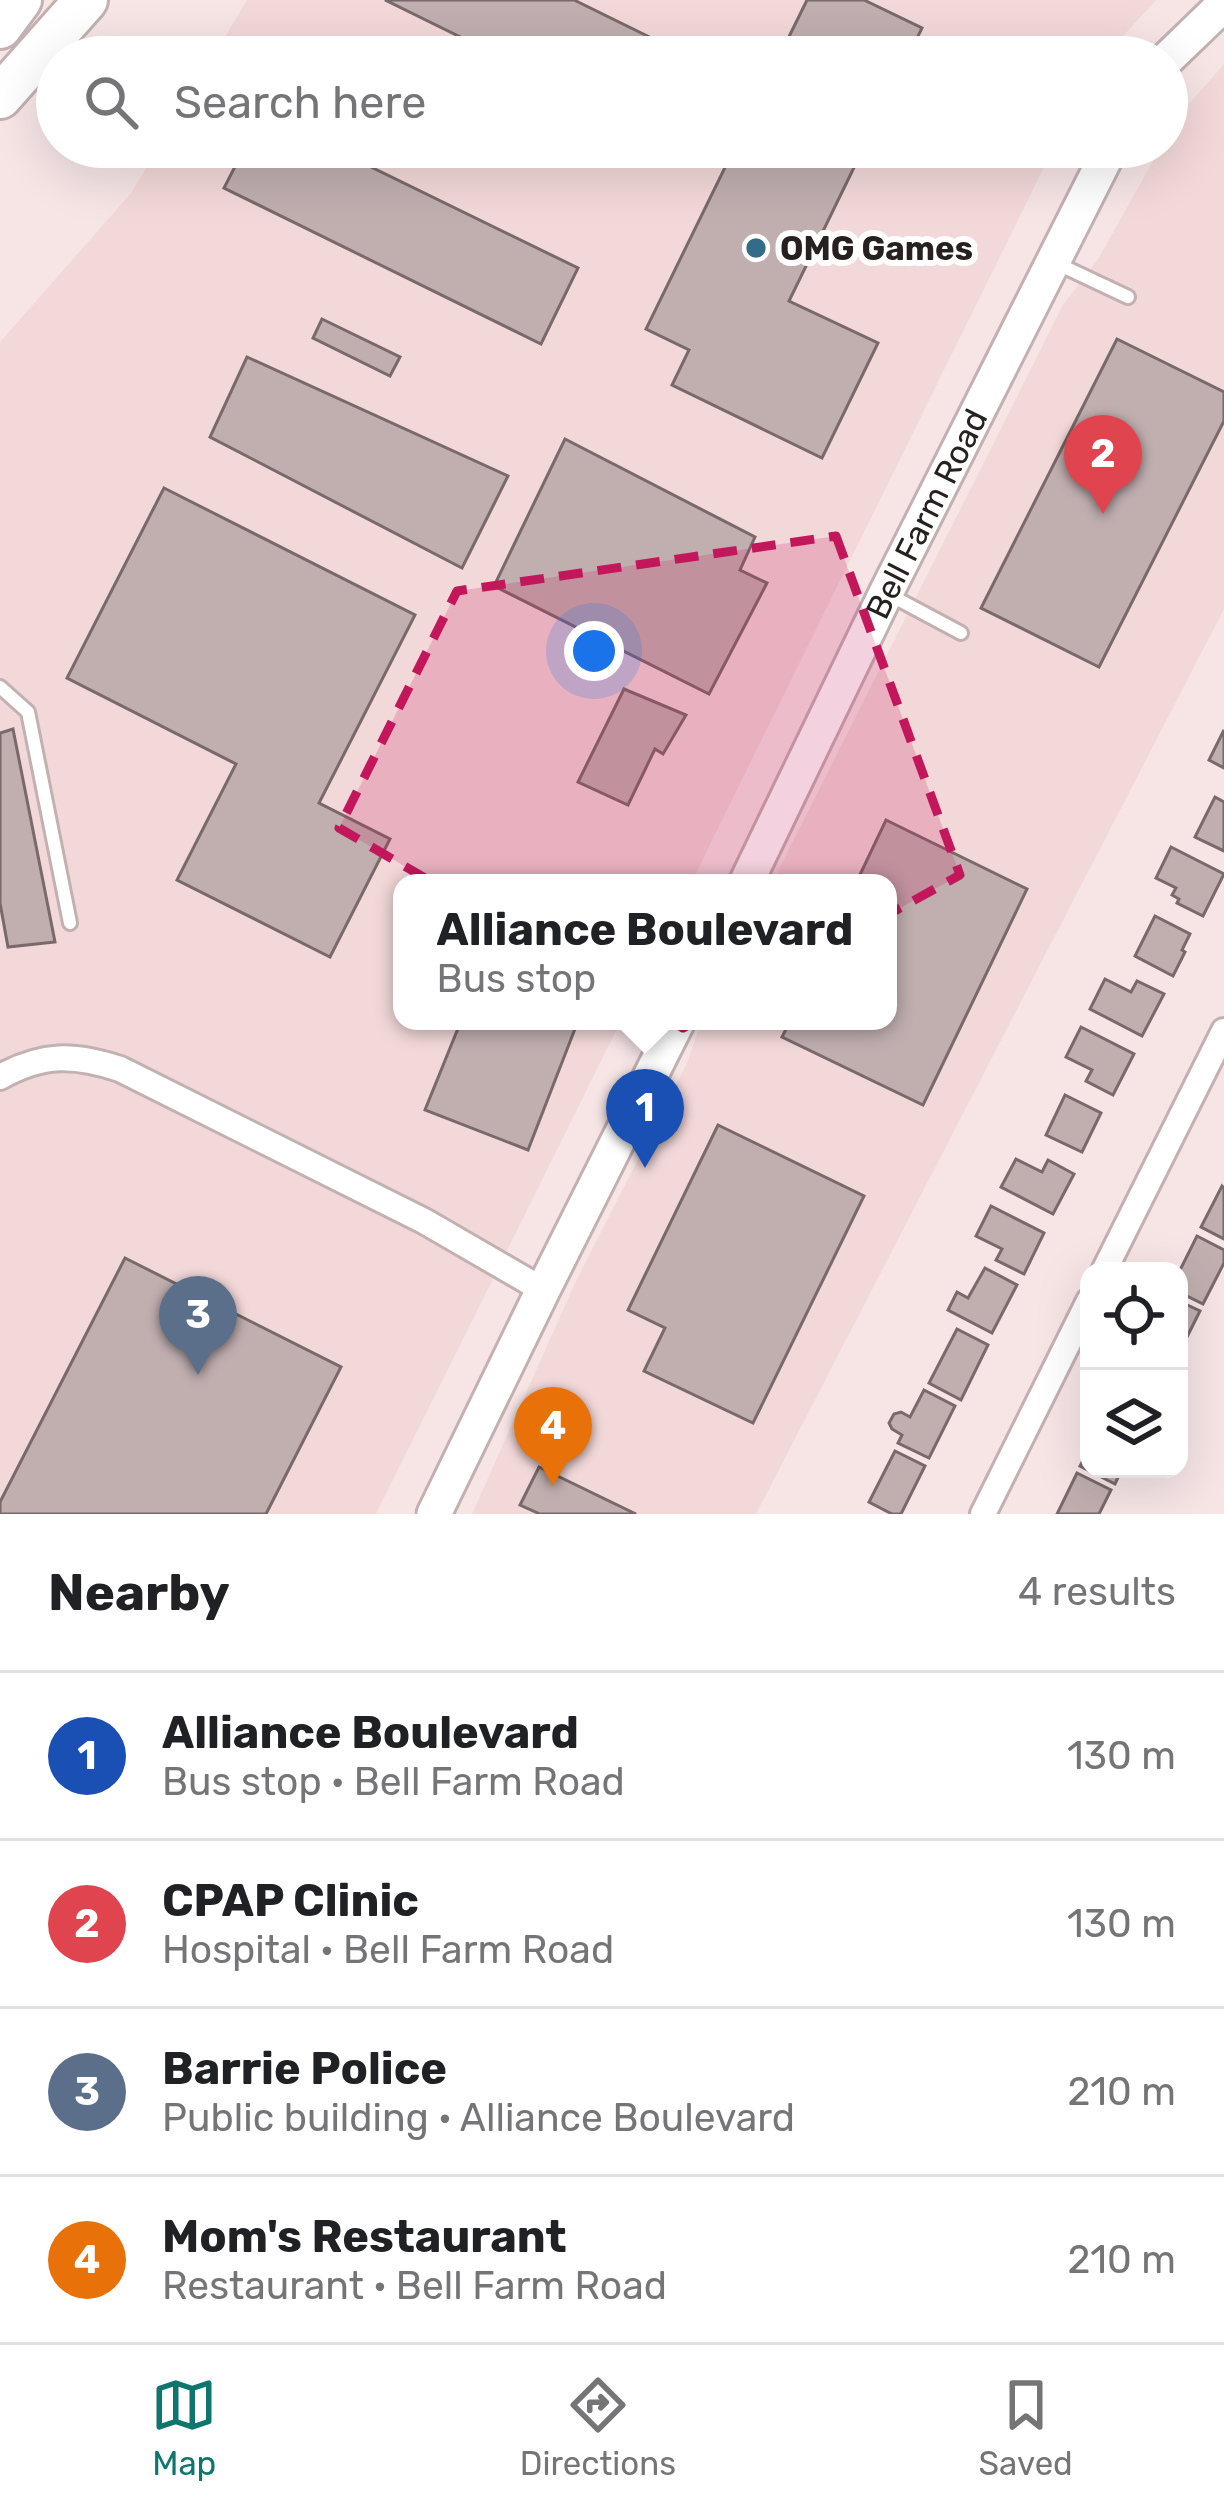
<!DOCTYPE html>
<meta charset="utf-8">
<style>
:root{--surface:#fff;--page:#f6f6f6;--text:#202124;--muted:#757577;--line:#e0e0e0;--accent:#0f766e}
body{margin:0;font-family:Rubik,sans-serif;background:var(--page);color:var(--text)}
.controls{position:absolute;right:36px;bottom:36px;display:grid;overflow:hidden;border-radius:24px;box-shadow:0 12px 48px #0002}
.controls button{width:108px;height:108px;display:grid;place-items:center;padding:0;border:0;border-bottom:3px solid var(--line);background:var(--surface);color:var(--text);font:60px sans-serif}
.you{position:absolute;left:594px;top:651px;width:42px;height:42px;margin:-30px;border:9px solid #fff;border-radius:50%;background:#1a73e8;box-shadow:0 0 0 18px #1a73e833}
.badge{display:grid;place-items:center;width:78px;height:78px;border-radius:50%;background:var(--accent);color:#fff;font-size:39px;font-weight:700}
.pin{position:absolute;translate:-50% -99px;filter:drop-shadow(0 3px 6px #0008)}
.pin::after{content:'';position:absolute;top:63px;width:42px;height:36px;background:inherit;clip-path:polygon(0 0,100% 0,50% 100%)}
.popup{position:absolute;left:393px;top:874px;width:504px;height:156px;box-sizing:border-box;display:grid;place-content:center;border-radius:24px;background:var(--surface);filter:drop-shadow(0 3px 9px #0005);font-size:39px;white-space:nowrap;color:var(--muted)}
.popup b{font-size:45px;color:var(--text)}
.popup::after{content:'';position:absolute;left:50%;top:100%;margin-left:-24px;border:24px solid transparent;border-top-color:var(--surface)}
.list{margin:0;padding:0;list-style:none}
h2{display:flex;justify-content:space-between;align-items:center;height:156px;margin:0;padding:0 48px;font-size:51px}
h2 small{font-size:39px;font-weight:400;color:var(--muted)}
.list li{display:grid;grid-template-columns:78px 1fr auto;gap:36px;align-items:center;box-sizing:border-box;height:168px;padding:0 48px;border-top:3px solid var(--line)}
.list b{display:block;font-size:45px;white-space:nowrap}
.list p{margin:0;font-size:39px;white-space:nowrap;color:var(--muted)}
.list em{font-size:39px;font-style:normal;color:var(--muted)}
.icon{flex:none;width:66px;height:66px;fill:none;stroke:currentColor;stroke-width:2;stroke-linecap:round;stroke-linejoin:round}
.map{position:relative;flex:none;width:1224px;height:1514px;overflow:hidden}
.search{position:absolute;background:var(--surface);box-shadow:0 12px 48px #0002;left:36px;right:36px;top:36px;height:132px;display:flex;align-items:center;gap:30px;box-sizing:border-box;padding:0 42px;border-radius:66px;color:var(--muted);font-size:45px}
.sheet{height:828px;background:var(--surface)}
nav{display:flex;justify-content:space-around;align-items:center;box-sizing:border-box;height:168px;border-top:3px solid var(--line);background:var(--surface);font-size:33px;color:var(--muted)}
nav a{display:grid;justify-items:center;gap:6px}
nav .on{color:var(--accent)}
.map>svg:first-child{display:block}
.built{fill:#f3d8d9}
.building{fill:#c1afb0;stroke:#79696a;stroke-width:3}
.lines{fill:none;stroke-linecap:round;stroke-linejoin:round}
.lane-casing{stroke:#c3b1b2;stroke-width:18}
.street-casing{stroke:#c3b1b2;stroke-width:30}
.secondary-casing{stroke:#c3b1b2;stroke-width:39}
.highway-casing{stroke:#c3b1b2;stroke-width:48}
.lane{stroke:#fff;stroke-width:12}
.street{stroke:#fff;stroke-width:24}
.secondary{stroke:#fff;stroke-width:33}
.highway{stroke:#fff;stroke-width:42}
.marked{fill:#c2185b;fill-opacity:0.2;stroke:#c2185b;stroke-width:9;stroke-dasharray:24 15;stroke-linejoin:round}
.poi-dot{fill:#346b86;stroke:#fff;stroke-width:4.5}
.labels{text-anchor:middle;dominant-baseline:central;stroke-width:12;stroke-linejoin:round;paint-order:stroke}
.poi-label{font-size:33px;font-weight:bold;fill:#272020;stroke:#fff;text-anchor:start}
.street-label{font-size:33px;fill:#272020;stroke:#fff}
</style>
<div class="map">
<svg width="1224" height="1514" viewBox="0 0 1224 1514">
<rect width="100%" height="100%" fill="#f7e5e6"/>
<g class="built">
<path d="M 247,0 L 1156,0 L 1104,57 L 213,57 Z"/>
<path d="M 1224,64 L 1224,609 L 756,1514 L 472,1514 L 576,1281 L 686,1065 L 702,1021 L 888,1021 L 888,883 L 772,883 L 1063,305 L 1098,259 L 1161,147 L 1167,147 L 1167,136 L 1180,114 Z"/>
<path d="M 159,147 L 1054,147 L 691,883 L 402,883 L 402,1021 L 621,1021 L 376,1514 L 0,1514 L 0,342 L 131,193 Z"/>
</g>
<g class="building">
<path d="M 385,0 L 574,0 L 684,54 L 682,57 L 501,57 Z"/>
<path d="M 807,0 L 864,0 L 922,28 L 908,57 L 779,57 Z"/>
<path d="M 245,147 L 330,147 L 578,268 L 541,344 L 224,188 Z"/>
<path d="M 735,147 L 864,147 L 789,301 L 878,343 L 822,458 L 672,385 L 689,350 L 646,329 Z"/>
<path d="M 322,319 L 400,357 L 390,376 L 313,338 Z"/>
<path d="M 1117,339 L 1224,392 L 1224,421 L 1099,667 L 981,608 Z"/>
<path d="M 247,357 L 508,476 L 462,568 L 210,437 Z"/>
<path d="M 565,439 L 755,537 L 740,570 L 767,583 L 709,694 L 494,586 Z"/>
<path d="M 164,488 L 415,615 L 319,803 L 390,839 L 330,957 L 177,880 L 236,764 L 67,678 Z"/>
<path d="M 624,689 L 686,715 L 663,754 L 655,749 L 628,805 L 578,782 Z"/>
<path d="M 13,729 L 55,942 L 8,947 L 0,903 L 0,733 Z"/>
<path d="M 1224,730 L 1224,768 L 1209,760 Z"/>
<path d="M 1215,797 L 1224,802 L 1224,851 L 1195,837 Z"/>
<path d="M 886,820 L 1027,889 L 923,1105 L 782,1037 L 790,1021 L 888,1021 L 888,883 L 856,883 Z"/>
<path d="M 1171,847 L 1224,874 L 1203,916 L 1177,903 L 1179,899 L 1172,895 L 1176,888 L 1156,878 Z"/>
<path d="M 1155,916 L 1190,934 L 1182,950 L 1185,952 L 1173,976 L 1135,956 Z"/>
<path d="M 1105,979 L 1131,992 L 1137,981 L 1164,994 L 1142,1036 L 1090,1009 Z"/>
<path d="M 461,1021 L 578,1021 L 528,1150 L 425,1110 Z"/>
<path d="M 1081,1027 L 1134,1054 L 1113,1095 L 1086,1081 L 1092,1070 L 1066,1057 Z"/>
<path d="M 1065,1095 L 1101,1113 L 1082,1152 L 1046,1135 Z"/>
<path d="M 718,1125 L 864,1196 L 753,1423 L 644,1371 L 665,1328 L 628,1310 Z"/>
<path d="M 1016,1159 L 1042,1172 L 1048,1160 L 1074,1174 L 1053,1214 L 1001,1187 Z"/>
<path d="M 1222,1186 L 1224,1188 L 1224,1239 L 1201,1227 Z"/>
<path d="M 991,1206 L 1044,1233 L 1024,1274 L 996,1260 L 1002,1249 L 976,1236 Z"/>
<path d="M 1197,1236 L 1224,1250 L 1224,1263 L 1203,1304 L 1179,1292 L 1179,1272 Z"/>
<path d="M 125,1258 L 341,1367 L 266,1514 L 0,1514 L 0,1502 Z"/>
<path d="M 985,1268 L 1017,1285 L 992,1333 L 948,1310 L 957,1292 L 968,1298 Z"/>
<path d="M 1179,1301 L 1200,1311 L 1179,1353 Z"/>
<path d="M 957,1329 L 988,1345 L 961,1400 L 929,1383 Z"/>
<path d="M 924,1390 L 955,1406 L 929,1458 L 898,1443 L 902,1435 L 892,1429 L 889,1423 L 894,1414 L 901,1412 L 910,1417 Z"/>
<path d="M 1089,1449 L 1089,1469 L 1122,1469 L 1115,1484 L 1080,1466 Z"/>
<path d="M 895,1451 L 925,1466 L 901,1514 L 892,1514 L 869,1502 Z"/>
<path d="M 539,1467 L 636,1514 L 540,1514 L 520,1505 Z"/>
<path d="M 1077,1473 L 1111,1490 L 1099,1514 L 1057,1514 Z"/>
</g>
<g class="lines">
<defs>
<g id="lane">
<path d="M 1058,264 L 1128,297"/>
<path d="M 888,594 L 961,633"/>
<path d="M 0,687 L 28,712 L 70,923"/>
</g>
<g id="street">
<path d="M 0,1077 C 43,1053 74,1054 120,1069 L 424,1221 L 543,1290"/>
<path d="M 1104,1271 L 1224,1031"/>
<path d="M 983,1514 L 1089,1301"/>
</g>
<g id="secondary">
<path d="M 1167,59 L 1224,4"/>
<path id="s1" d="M 746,883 L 886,593 L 1111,147"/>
<path d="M 434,1514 L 543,1290 L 678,1021"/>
</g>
<g id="highway">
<path d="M 0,27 L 20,0"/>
<path d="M 0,97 L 86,0"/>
</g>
</defs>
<use href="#lane" class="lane-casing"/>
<use href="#street" class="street-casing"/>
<use href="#secondary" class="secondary-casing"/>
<use href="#highway" class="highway-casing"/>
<use href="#lane" class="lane"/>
<use href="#street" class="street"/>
<use href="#secondary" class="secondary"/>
<use href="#highway" class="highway"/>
</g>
<path class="marked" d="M 836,536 L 960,875 L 683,1028 L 339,828 L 457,591 Z"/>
<circle class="poi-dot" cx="756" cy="248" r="12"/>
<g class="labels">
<g class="poi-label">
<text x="780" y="248">OMG Games</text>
</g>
<g class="street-label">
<text stroke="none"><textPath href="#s1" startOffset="411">Bell Farm Road</textPath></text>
</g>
</g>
</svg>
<div class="controls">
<button><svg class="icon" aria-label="locate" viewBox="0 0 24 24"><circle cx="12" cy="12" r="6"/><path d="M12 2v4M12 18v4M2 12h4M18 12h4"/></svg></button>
<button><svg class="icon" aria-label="layers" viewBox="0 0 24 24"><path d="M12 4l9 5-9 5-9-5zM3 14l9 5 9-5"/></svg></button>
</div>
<div class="you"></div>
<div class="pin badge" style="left:645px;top:1168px;background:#1a4fb4">1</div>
<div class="popup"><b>Alliance Boulevard</b>Bus stop</div>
<div class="pin badge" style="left:1103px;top:514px;background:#e0444e">2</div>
<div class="pin badge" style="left:198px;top:1375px;background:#5c6f8a">3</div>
<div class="pin badge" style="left:553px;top:1486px;background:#e8710a">4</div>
<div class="search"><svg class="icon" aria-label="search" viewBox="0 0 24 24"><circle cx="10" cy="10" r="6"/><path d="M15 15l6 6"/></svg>Search here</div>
</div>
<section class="sheet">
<h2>Nearby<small>4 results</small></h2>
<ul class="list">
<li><span class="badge" style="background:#1a4fb4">1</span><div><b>Alliance Boulevard</b><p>Bus stop · Bell Farm Road</p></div><em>130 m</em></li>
<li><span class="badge" style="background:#e0444e">2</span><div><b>CPAP Clinic</b><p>Hospital · Bell Farm Road</p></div><em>130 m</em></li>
<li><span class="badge" style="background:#5c6f8a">3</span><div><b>Barrie Police</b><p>Public building · Alliance Boulevard</p></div><em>210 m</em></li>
<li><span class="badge" style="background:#e8710a">4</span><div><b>Mom's Restaurant</b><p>Restaurant · Bell Farm Road</p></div><em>210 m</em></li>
</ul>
</section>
<nav>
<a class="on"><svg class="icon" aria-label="map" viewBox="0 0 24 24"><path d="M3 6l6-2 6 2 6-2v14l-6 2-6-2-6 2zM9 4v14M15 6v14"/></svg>Map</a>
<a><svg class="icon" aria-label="directions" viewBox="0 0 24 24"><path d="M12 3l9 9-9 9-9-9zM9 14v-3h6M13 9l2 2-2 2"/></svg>Directions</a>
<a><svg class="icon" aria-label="saved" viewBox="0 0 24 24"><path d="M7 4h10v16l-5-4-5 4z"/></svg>Saved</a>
</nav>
